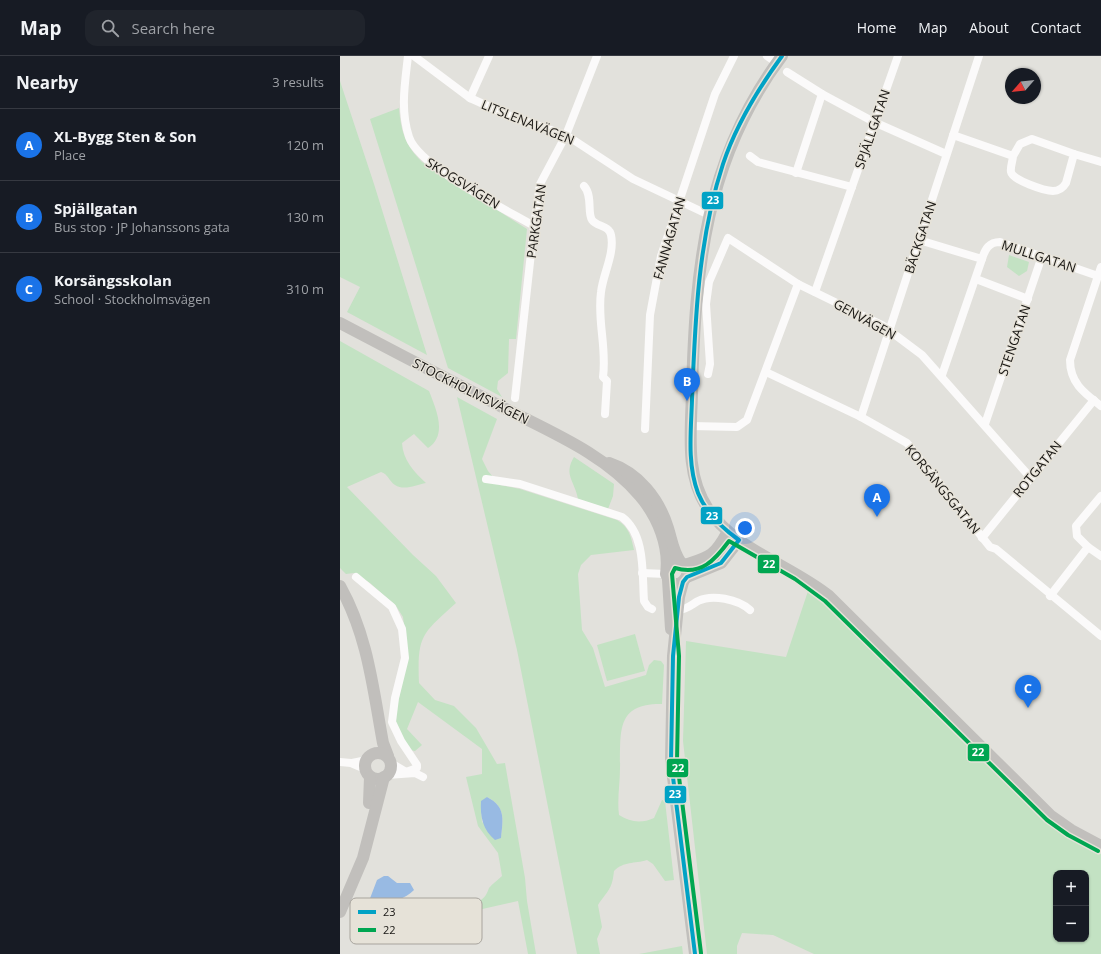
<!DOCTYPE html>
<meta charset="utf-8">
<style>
:root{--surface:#171b24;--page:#20242c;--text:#f1f3f6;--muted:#9ea1a6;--line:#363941;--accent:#1a73e8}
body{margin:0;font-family:"Open Sans",sans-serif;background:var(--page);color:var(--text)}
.controls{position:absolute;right:12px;bottom:12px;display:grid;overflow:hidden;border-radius:8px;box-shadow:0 1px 3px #0004}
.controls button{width:36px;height:36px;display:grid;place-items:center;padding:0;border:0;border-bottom:1px solid var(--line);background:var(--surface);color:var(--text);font:20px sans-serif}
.compass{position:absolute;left:665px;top:12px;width:36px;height:36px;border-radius:50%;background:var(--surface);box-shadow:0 1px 3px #0004;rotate:242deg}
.you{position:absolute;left:405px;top:472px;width:14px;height:14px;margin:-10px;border:3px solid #fff;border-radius:50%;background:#1a73e8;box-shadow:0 0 0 6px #1a73e833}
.badge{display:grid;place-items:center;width:26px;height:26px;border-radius:50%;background:var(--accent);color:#fff;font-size:13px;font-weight:700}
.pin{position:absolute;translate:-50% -33px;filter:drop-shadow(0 1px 2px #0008)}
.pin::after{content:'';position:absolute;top:21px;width:14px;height:12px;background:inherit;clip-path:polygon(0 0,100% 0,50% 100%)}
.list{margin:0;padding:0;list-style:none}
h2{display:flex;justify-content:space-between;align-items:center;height:52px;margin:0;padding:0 16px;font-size:17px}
h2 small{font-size:13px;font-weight:400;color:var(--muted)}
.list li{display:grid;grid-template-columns:26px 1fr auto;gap:12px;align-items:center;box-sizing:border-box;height:72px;padding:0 16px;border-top:1px solid var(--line)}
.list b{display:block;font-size:15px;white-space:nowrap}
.list p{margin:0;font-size:13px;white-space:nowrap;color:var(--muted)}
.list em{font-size:13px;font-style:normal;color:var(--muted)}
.icon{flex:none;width:22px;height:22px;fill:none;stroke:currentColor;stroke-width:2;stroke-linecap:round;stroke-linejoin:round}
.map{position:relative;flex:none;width:761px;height:898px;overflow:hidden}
header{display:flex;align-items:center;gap:24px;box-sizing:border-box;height:56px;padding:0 20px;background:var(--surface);border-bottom:1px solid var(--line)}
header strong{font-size:19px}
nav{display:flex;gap:22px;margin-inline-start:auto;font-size:14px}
.search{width:280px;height:36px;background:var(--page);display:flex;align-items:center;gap:10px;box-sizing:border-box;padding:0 14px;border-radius:12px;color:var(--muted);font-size:15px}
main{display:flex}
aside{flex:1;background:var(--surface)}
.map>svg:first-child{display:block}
.green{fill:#c3e2c3;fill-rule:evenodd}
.water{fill:#98bae3}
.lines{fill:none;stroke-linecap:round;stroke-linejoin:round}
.street{stroke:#fbfafa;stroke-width:8}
.secondary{stroke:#c1bfbc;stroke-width:12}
.bus-1-casing{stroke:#e6e2d8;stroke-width:7}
.bus-2-casing{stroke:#e6e2d8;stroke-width:7}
.bus-1{stroke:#01a2c5;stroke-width:4}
.bus-2{stroke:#00a651;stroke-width:4}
.labels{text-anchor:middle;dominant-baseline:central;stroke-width:3;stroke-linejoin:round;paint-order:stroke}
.street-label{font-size:13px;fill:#171512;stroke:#e6e2d8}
.key{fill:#e6e2d8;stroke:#a8a49d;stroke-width:1}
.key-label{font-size:11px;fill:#171512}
.line-badge{stroke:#e6e2d8;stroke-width:1.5}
.badge-label{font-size:11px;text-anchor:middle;font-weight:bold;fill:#fff}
</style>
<header>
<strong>Map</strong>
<div class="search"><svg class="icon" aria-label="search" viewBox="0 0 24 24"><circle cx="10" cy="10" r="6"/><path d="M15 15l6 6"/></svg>Search here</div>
<nav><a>Home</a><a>Map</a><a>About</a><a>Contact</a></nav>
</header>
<main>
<aside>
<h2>Nearby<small>3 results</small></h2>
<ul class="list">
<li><span class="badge">A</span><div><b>XL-Bygg Sten &amp; Son</b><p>Place</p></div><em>120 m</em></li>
<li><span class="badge">B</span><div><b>Spjällgatan</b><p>Bus stop · JP Johanssons gata</p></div><em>130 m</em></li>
<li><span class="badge">C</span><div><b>Korsängsskolan</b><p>School · Stockholmsvägen</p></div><em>310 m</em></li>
</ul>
</aside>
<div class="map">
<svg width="761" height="898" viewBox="0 0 761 898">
<rect width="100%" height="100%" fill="#e2e1dc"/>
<g class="green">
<path d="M 0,25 L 34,128 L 87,299 L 7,256 L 20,231 L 0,221 Z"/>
<path d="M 59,52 C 61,75 65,89 82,106 L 187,173 L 176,283 L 169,283 L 168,317 L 158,325 L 157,333 L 162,341 L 108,312 L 30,63 Z"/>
<path d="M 669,199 L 689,206 L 687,215 L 679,220 L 667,211 Z"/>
<path d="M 0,285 L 89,335 C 96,353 108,379 88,392 L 74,378 L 62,387 C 63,404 74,416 86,427 C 76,429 64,435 55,429 C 49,425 48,418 41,416 L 7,431 L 73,499 L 96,520 L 116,547 C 82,578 77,579 79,627 L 95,644 L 114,650 L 136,672 L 157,708 L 165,707 L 185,822 L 187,845 L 196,898 L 188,898 L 178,845 L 138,854 L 135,851 L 136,847 C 144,843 146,840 149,832 C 152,828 158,824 162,820 L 158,797 L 138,770 L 126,721 L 142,718 L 142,693 L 78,646 L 67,673 L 82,689 L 75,695 L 70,694 L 57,671 L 55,659 L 68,602 L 63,561 L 56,550 L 30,527 L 14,517 L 6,518 L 0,512 ZM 147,741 C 166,751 163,763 161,781 L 142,766 L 141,753 Z"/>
<path d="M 117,341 L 157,363 L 142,403 L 148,415 L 160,429 L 180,433 L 277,464 C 289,471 291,480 294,494 L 251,499 L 241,509 L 238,518 L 242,574 L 253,592 L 265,631 L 306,619 L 309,609 L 314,604 L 321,605 L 324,609 L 322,648 C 275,647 281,677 280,712 C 280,728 277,743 279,759 C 290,766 301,768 314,762 L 322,744 L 325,745 L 334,824 L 325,825 L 313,808 L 307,804 C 294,808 284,805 274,815 C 272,834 268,834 258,849 L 262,871 L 257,883 L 260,898 L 237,898 L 177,594 Z"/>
<path d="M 234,401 L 274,428 L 273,440 L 268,453 L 238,443 C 235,425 223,419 234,401 Z"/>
<path d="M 469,532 L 487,546 L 663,723 L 711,769 L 761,798 L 761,898 L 474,898 L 433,879 L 402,877 L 397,890 L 397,898 L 367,898 L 343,685 L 346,585 L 446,601 ZM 716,817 L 746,817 L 746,883 L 716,883 Z"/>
<path d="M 295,578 L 305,615 L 267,625 L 257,589 Z"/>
<path d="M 342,890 L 343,898 L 299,898 Z"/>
</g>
<g class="water">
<path d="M 147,741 C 166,751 163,763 161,782 L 155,784 C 143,774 140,761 141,745 Z"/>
<path d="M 44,820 L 48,820 L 57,827 L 70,827 L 74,834 C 64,844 44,850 31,847 L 29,845 L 37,824 Z"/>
</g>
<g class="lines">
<g class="street">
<path d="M 68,0 C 65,27 60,54 69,81 C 79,111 165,153 194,170"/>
<path d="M 74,0 L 130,42 L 170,60 L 226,79 L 293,123 L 369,159"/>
<path d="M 427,0 L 437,7"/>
<path d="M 447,16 L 482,38 L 534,66 L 606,98"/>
<path d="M 130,42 L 149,0"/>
<path d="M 613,79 L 673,100 L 680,88 L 692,83 L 734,98 L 726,127 C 723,132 719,135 713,135 C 705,135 672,124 671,116 C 670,111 673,104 673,100"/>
<path d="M 734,98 L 761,106"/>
<path d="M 410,100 L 418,106 L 512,131"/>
<path d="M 456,117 L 482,38"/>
<path d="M 244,130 C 253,140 247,157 252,164 C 257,171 269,169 271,179 C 275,197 263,218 261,236 C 257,265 267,291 263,321 L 267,325 L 265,358"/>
<path d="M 579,184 L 642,203 C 645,193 649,186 660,186 L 758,220"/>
<path d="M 761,211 L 730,304 C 730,327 744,337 761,350"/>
<path d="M 636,223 L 688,243"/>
<path d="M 475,236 L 558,0"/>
<path d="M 426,316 L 521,361 L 567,387 L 650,491 L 656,493 L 761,580"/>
<path d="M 368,318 L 370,308 L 366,248 L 369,226 L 388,182 L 458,228 L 542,269 L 582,299 L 690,421"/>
<path d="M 602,319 L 642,203"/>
<path d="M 175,342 L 194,170 L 200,128 L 226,79 L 257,0"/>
<path d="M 521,361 L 639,0"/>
<path d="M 645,368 L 702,200"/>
<path d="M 351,370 L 397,371 L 407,364 L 458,228"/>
<path d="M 305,373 L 310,259 L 321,200 L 375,38 L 394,0"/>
<path d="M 146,423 L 180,428 L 282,461 C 306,479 302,518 304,545 L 308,551 L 312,553"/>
<path d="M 642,482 L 754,344"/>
<path d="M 748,491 L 761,500"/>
<path d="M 302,517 L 326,518"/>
<path d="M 16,521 L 52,551 L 62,573 L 65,602 L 55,642 L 52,666 L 61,685 L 77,709 L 77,712 L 66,716"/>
<path d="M 710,540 L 748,491 L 737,480 L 736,470 L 761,440"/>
<path d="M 338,554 C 346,554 351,549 358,545 C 372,538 398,543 410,554"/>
<path d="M 0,706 L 11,707 L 25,713"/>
<path d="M 12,707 L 22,705 L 28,701"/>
<path d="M 51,707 L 66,716"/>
<path d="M 47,719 L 75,717 L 83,721"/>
</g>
<g class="secondary">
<path d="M 442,0 C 365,102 355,214 352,337 C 351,376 345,419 368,453 C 394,493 452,510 489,540 L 711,760 L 731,774 L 761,790"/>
<path d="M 0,267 C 55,296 111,325 166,353 C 213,377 266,399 300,440 C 318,461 330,491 326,518 C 336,544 359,512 341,507 C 334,505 330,508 327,513"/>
<path d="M 269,407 C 299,417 319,443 328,472 C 332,485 333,496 341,507"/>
<path d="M 345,509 C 369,501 374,501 387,477"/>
<path d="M 347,521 L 381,507 L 399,484"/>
<path d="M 328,524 L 331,573"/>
<path d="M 343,526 L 339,541 L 333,600 L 331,705 L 355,898"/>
<path d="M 0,530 C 28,580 33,633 43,687 L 48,700"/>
<circle cx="38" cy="710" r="13"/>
<path d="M 29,747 L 30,721"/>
<path d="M 0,856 L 23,802 L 44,721"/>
</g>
<defs>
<path id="bus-1" d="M 355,898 L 331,705 L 333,600 L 339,541 L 343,526 L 347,521 L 381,507 L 399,484 C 382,472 366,457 358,437 C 347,408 351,375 352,344 C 355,265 358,184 383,108 C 396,69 418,33 442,0"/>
<path id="bus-2" d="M 361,897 L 337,705 L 339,600 L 332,518 L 335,512 C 361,520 375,504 389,485 L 455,523 L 485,545 L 707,764 L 728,779 L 758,795"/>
</defs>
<use href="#bus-1" class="bus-1-casing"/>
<use href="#bus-2" class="bus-2-casing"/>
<use href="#bus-1" class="bus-1"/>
<use href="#bus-2" class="bus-2"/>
</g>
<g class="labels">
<g class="street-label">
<text transform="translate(188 66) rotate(22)">LITSLENAVÄGEN</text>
<text transform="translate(532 73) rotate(-71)">SPJÄLLGATAN</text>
<text transform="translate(123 127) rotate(32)">SKOGSVÄGEN</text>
<text transform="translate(196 165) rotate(-82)">PARKGATAN</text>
<text transform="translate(580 181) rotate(-72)">BÄCKGATAN</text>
<text transform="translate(329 182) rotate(-74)">FANNAGATAN</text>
<text transform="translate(699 200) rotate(18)">MULLGATAN</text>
<text transform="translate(525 263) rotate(29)">GENVÄGEN</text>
<text transform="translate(674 284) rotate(-71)">STENGATAN</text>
<text transform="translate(131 335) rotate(27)">STOCKHOLMSVÄGEN</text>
<text transform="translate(697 413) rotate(-51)">ROTGATAN</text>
<text transform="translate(603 433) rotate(51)">KORSÄNGSGATAN</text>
</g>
</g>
<rect x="10" y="842" width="132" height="46" rx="6" class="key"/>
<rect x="18" y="854" width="18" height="4" fill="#01a2c5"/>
<rect x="18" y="872" width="18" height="4" fill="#00a651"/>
<g class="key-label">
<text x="43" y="860">23</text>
<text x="43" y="878">22</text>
</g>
<g class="line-badge">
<rect x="361" y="135" width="23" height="19" rx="4" fill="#01a2c5"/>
<rect x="360" y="450" width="23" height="19" rx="4" fill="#01a2c5"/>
<rect x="417" y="498" width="23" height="20" rx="4" fill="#00a651"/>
<rect x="627" y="687" width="23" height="19" rx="4" fill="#00a651"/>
<rect x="326" y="702" width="23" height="20" rx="4" fill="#00a651"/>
<rect x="324" y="729" width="23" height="19" rx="4" fill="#01a2c5"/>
</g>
<g class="badge-label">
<text x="373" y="148">23</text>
<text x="372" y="464">23</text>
<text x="429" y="512">22</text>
<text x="638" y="700">22</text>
<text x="338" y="716">22</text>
<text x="335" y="742">23</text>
</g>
</svg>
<div class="controls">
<button>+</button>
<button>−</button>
</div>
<svg class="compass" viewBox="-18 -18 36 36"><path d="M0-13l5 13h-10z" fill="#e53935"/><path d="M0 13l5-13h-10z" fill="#9ea1a6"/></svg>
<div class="you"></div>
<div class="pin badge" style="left:537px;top:461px">A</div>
<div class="pin badge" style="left:347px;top:345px">B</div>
<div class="pin badge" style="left:688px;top:652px">C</div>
</div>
</main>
